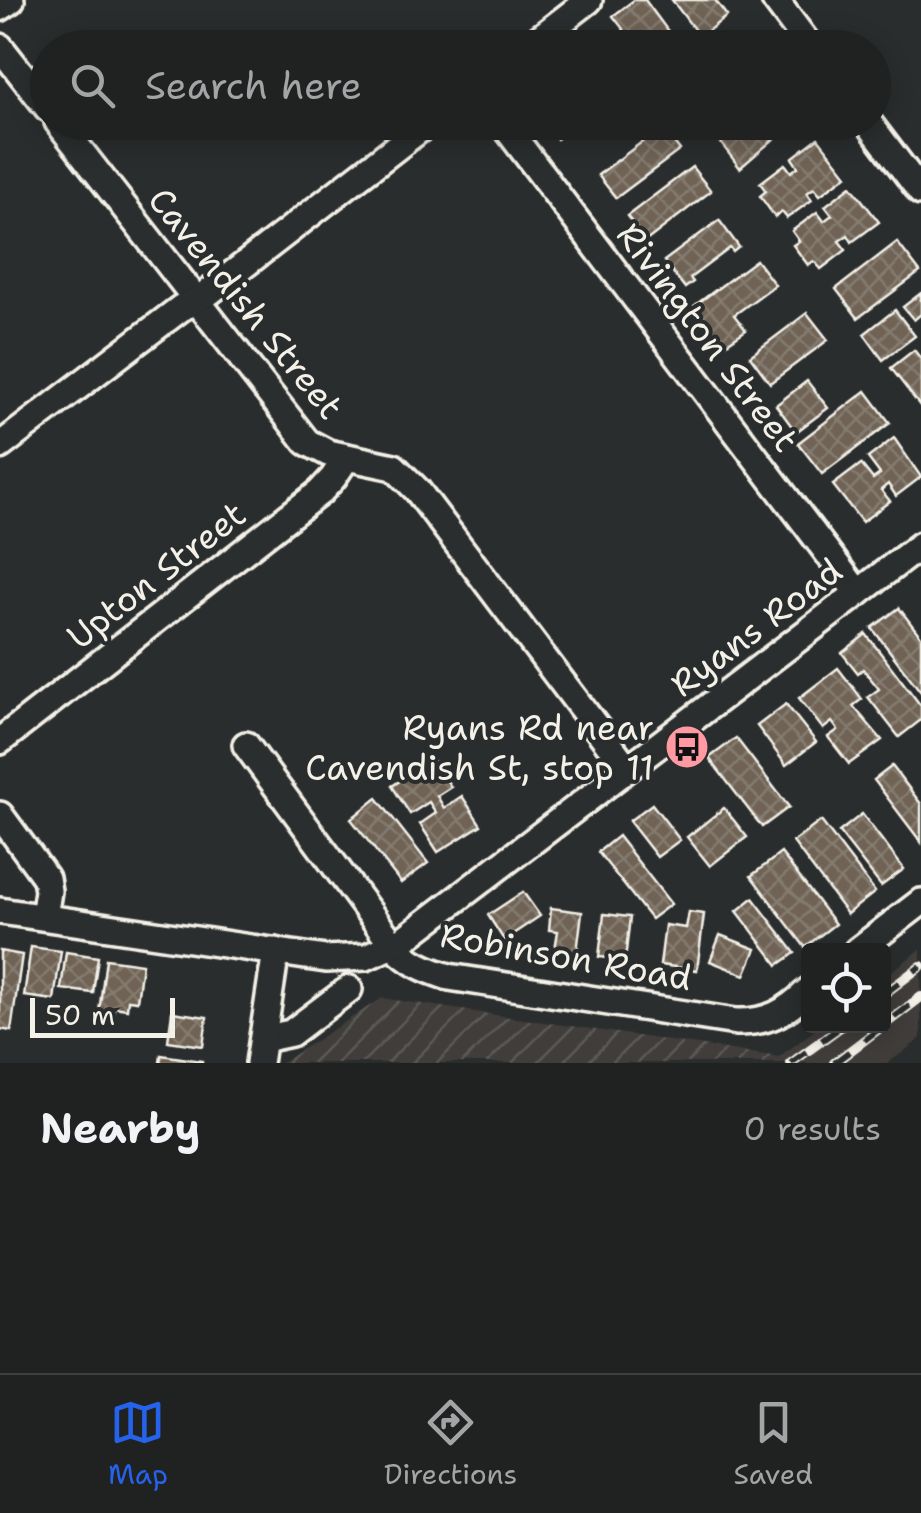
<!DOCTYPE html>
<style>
:root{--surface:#202222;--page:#282a2a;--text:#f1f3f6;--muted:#a2a4a5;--line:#3d3f40;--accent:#2563eb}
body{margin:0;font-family:"Shantell Sans",sans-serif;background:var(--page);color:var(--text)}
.controls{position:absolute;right:30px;bottom:30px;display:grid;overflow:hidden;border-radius:10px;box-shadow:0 5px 25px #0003}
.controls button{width:90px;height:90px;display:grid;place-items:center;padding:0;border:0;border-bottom:2px solid var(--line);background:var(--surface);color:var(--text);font:50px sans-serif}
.scale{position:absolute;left:30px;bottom:25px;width:145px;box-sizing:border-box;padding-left:10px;border:5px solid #f4f1e8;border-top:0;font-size:28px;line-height:35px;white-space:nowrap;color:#f4f1e8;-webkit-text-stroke:8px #2a2d2e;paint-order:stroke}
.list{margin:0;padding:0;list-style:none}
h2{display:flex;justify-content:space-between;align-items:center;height:130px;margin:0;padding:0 40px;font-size:42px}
h2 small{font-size:32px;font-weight:400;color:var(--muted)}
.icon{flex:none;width:55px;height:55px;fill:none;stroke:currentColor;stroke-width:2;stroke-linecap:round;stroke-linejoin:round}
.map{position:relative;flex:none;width:921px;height:1063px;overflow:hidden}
.search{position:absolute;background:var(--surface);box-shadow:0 5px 25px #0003;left:30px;right:30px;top:30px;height:110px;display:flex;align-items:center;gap:25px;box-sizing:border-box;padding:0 35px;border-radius:55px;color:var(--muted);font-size:38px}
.sheet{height:310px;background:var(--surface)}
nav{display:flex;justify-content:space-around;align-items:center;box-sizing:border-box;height:140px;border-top:2px solid var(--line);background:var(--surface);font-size:28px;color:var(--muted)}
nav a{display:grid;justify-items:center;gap:5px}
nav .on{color:var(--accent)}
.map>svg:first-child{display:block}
.built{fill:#3f3e3a}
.industrial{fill:url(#industrial-furrows)}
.building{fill:url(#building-cross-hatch);stroke:#f4f1e8;stroke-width:2.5}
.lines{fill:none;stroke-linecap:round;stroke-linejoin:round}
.minor-casing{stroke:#f4f1e8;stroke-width:32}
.minor{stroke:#2a2d2e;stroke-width:25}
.rail-casing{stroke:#f4f1e8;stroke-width:10}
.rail{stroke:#2a2d2e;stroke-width:6;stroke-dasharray:19;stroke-linecap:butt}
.labels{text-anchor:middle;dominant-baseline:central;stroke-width:8;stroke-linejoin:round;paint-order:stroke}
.street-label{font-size:35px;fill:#f4f1e8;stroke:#2a2d2e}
.poi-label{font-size:35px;fill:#f4f1e8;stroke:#2a2d2e;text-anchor:end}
</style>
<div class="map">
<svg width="921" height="1063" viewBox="0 0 921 1063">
<defs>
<pattern id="industrial-furrows" width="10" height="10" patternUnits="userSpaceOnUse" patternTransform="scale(2.5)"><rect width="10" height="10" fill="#3f3e3a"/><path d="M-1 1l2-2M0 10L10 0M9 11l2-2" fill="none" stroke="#5b5a56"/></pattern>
<pattern id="building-cross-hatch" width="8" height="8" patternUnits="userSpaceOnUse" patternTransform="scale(2.5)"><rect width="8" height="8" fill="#6f6456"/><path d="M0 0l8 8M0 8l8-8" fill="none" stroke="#847b6e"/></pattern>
</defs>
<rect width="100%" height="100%" fill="#2a2d2e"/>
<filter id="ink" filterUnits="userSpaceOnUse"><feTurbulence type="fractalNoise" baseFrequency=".01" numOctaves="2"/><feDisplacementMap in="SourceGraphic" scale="20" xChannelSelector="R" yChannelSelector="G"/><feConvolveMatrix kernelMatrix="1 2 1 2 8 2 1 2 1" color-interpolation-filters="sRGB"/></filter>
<g filter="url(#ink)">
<path class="built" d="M 921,949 L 921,1038 L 902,1053 L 888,1063 L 771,1063 L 820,1026 L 884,1026 L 884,977 Z"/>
<path class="industrial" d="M 382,998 L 779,1057 L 771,1063 L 281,1063 Z"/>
<g class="building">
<path d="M 634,0 L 645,0 L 673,38 L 666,43 L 670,48 L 638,48 L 613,16 Z"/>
<path d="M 672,0 L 715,0 L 727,16 L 700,37 Z"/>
<path d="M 544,122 L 590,122 L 581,129 L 577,124 L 557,139 Z"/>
<path d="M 746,122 L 800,122 L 785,133 L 783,131 L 740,168 L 720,142 Z"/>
<path d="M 662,127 L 680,150 L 616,198 L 598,175 Z"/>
<path d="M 818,138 L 847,175 L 820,195 L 814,188 L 807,193 L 812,200 L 787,218 L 782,212 L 775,217 L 760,196 L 766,191 L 760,183 L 785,164 L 791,172 L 798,167 L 792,158 Z"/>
<path d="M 692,167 L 711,191 L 646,241 L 627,216 Z"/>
<path d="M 851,186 L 879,222 L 852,242 L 848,235 L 839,241 L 846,250 L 821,269 L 814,261 L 808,265 L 793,245 L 799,241 L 792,231 L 817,212 L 824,221 L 832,215 L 825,206 Z"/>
<path d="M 719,220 L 739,247 L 733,252 L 730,248 L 690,278 L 693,282 L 685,288 L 664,261 Z"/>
<path d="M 897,242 L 920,272 L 858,318 L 836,289 Z"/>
<path d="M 756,260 L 775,285 L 734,315 L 746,330 L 724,345 L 694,306 Z"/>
<path d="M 921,293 L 921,314 L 914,320 L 903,307 Z"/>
<path d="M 895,310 L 915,336 L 883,360 L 864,334 Z"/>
<path d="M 807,313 L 828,340 L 770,383 L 750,356 Z"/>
<path d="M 914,350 L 921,359 L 921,407 L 891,368 Z"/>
<path d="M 807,381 L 828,408 L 796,432 L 776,405 Z"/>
<path d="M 866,391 L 890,423 L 822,474 L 798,443 Z"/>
<path d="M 894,438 L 921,477 L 896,496 L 888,484 L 881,490 L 890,501 L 862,522 L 833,485 L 861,464 L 873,479 L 880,474 L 868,458 Z"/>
<path d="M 899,608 L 921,637 L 921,692 L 872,628 Z"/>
<path d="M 866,634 L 921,706 L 921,720 L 899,737 L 868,697 L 879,689 L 863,669 L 858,673 L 842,653 Z"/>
<path d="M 838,668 L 862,699 L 853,706 L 882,740 L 849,764 L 828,737 L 838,730 L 832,722 L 823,729 L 799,698 Z"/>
<path d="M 786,704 L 816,742 L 786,765 L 757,726 Z"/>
<path d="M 736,738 L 789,807 L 762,827 L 709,758 Z"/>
<path d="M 433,760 L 451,787 L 437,796 L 444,808 L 462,796 L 481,825 L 438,852 L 420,824 L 436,813 L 429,802 L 410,814 L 392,786 Z"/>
<path d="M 892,766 L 921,804 L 921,842 L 874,780 Z"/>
<path d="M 377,798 L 428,863 L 401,883 L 351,819 Z"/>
<path d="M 652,804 L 680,840 L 657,857 L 629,821 Z"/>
<path d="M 724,808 L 747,837 L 710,866 L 687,837 Z"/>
<path d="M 862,814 L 904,869 L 881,886 L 839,832 Z"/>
<path d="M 821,821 L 875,892 L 847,914 L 793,842 Z"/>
<path d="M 618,836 L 671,904 L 651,919 L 598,852 Z"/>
<path d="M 781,853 L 835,924 L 805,947 L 751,876 Z"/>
<path d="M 523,892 L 540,916 L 504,940 L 488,915 Z"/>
<path d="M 753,898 L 795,953 L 778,965 L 737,911 Z"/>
<path d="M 551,908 L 582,912 L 577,952 L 555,949 L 558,931 L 549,930 Z"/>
<path d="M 689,912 L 704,914 L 697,970 L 660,965 L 665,925 L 686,928 Z"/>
<path d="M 604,914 L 630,917 L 625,960 L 599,957 Z"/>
<path d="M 720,935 L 756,949 L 745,975 L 710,961 Z"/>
<path d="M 31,947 L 61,951 L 54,1000 L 24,996 Z"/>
<path d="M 0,951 L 22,955 L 11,1031 L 0,1029 Z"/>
<path d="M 66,952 L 98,957 L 93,993 L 61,989 Z"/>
<path d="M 106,959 L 142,964 L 137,1001 L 128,1000 L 127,1009 L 114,1007 L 113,1015 L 99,1012 Z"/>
<path d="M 172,1012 L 207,1017 L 203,1046 L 168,1041 Z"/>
<path d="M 161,1055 L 202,1061 L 202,1063 L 160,1063 Z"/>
</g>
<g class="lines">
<defs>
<g id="minor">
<path d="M 775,0 L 811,48"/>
<path d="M 0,8 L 11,0"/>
<path d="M 0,47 L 48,108"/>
<path d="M 527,48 L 589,0"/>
<path d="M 58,122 L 307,442 L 328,453 L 394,467 L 417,490 L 627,768"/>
<path d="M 502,122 L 858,593"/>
<path d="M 868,122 L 921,192"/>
<path d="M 0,446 L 181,308 L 208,293 L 429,122"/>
<path d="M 0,741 L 320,492 L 333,478 L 347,457"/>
<path d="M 246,745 L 394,946 C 409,963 427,970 449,977 L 736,1022 C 768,1023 786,1012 808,991"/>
<path d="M 0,815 L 46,878 L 48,891 L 44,917"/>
<path d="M 0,911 L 326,959 L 366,957 L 403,940 L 921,545"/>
<path d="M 857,951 L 921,902"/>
<path d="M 263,1039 L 291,1033 L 349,989"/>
<path d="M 259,1063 L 276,951"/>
</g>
</defs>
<use href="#minor" class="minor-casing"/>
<use href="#minor" class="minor"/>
<defs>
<g id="rail">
<path d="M 884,994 L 921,966"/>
<path d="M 791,1063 L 842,1026"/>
<path d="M 834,1063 L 921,997"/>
</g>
</defs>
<use href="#rail" class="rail-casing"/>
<use href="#rail" class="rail"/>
</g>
</g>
<defs>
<symbol id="bus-disc" viewBox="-11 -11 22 22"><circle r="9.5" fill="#ff9aa2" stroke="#2a2d2e"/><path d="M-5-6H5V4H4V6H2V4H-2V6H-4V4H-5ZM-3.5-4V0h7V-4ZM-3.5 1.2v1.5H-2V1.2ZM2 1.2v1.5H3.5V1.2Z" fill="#111"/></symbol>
</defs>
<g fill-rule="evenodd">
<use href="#bus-disc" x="662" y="722" width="50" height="50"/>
</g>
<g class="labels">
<g class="street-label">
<text transform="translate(246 303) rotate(51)">Cavendish Street</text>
<text transform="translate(708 337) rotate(53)">Rivington Street</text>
<text transform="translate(156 575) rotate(-38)">Upton Street</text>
<text transform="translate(756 627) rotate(-37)">Ryans Road</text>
<text transform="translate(566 956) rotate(10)">Robinson Road</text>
</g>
<g class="poi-label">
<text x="654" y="727">Ryans Rd near<tspan x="654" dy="40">Cavendish St, stop 11</tspan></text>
</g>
</g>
</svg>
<div class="controls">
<button><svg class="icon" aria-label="locate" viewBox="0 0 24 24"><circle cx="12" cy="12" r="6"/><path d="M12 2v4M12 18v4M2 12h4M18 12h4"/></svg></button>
</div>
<div class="scale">50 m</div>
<div class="search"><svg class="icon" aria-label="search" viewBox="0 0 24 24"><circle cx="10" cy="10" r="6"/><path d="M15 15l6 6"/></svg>Search here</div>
</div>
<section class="sheet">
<h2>Nearby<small>0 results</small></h2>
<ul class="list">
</ul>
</section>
<nav>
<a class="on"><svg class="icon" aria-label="map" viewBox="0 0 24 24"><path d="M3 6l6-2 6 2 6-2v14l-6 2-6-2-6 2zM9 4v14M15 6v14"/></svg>Map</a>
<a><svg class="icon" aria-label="directions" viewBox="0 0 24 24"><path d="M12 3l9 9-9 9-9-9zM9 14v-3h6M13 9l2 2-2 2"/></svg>Directions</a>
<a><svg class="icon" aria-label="saved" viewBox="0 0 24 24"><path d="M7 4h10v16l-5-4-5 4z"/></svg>Saved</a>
</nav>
